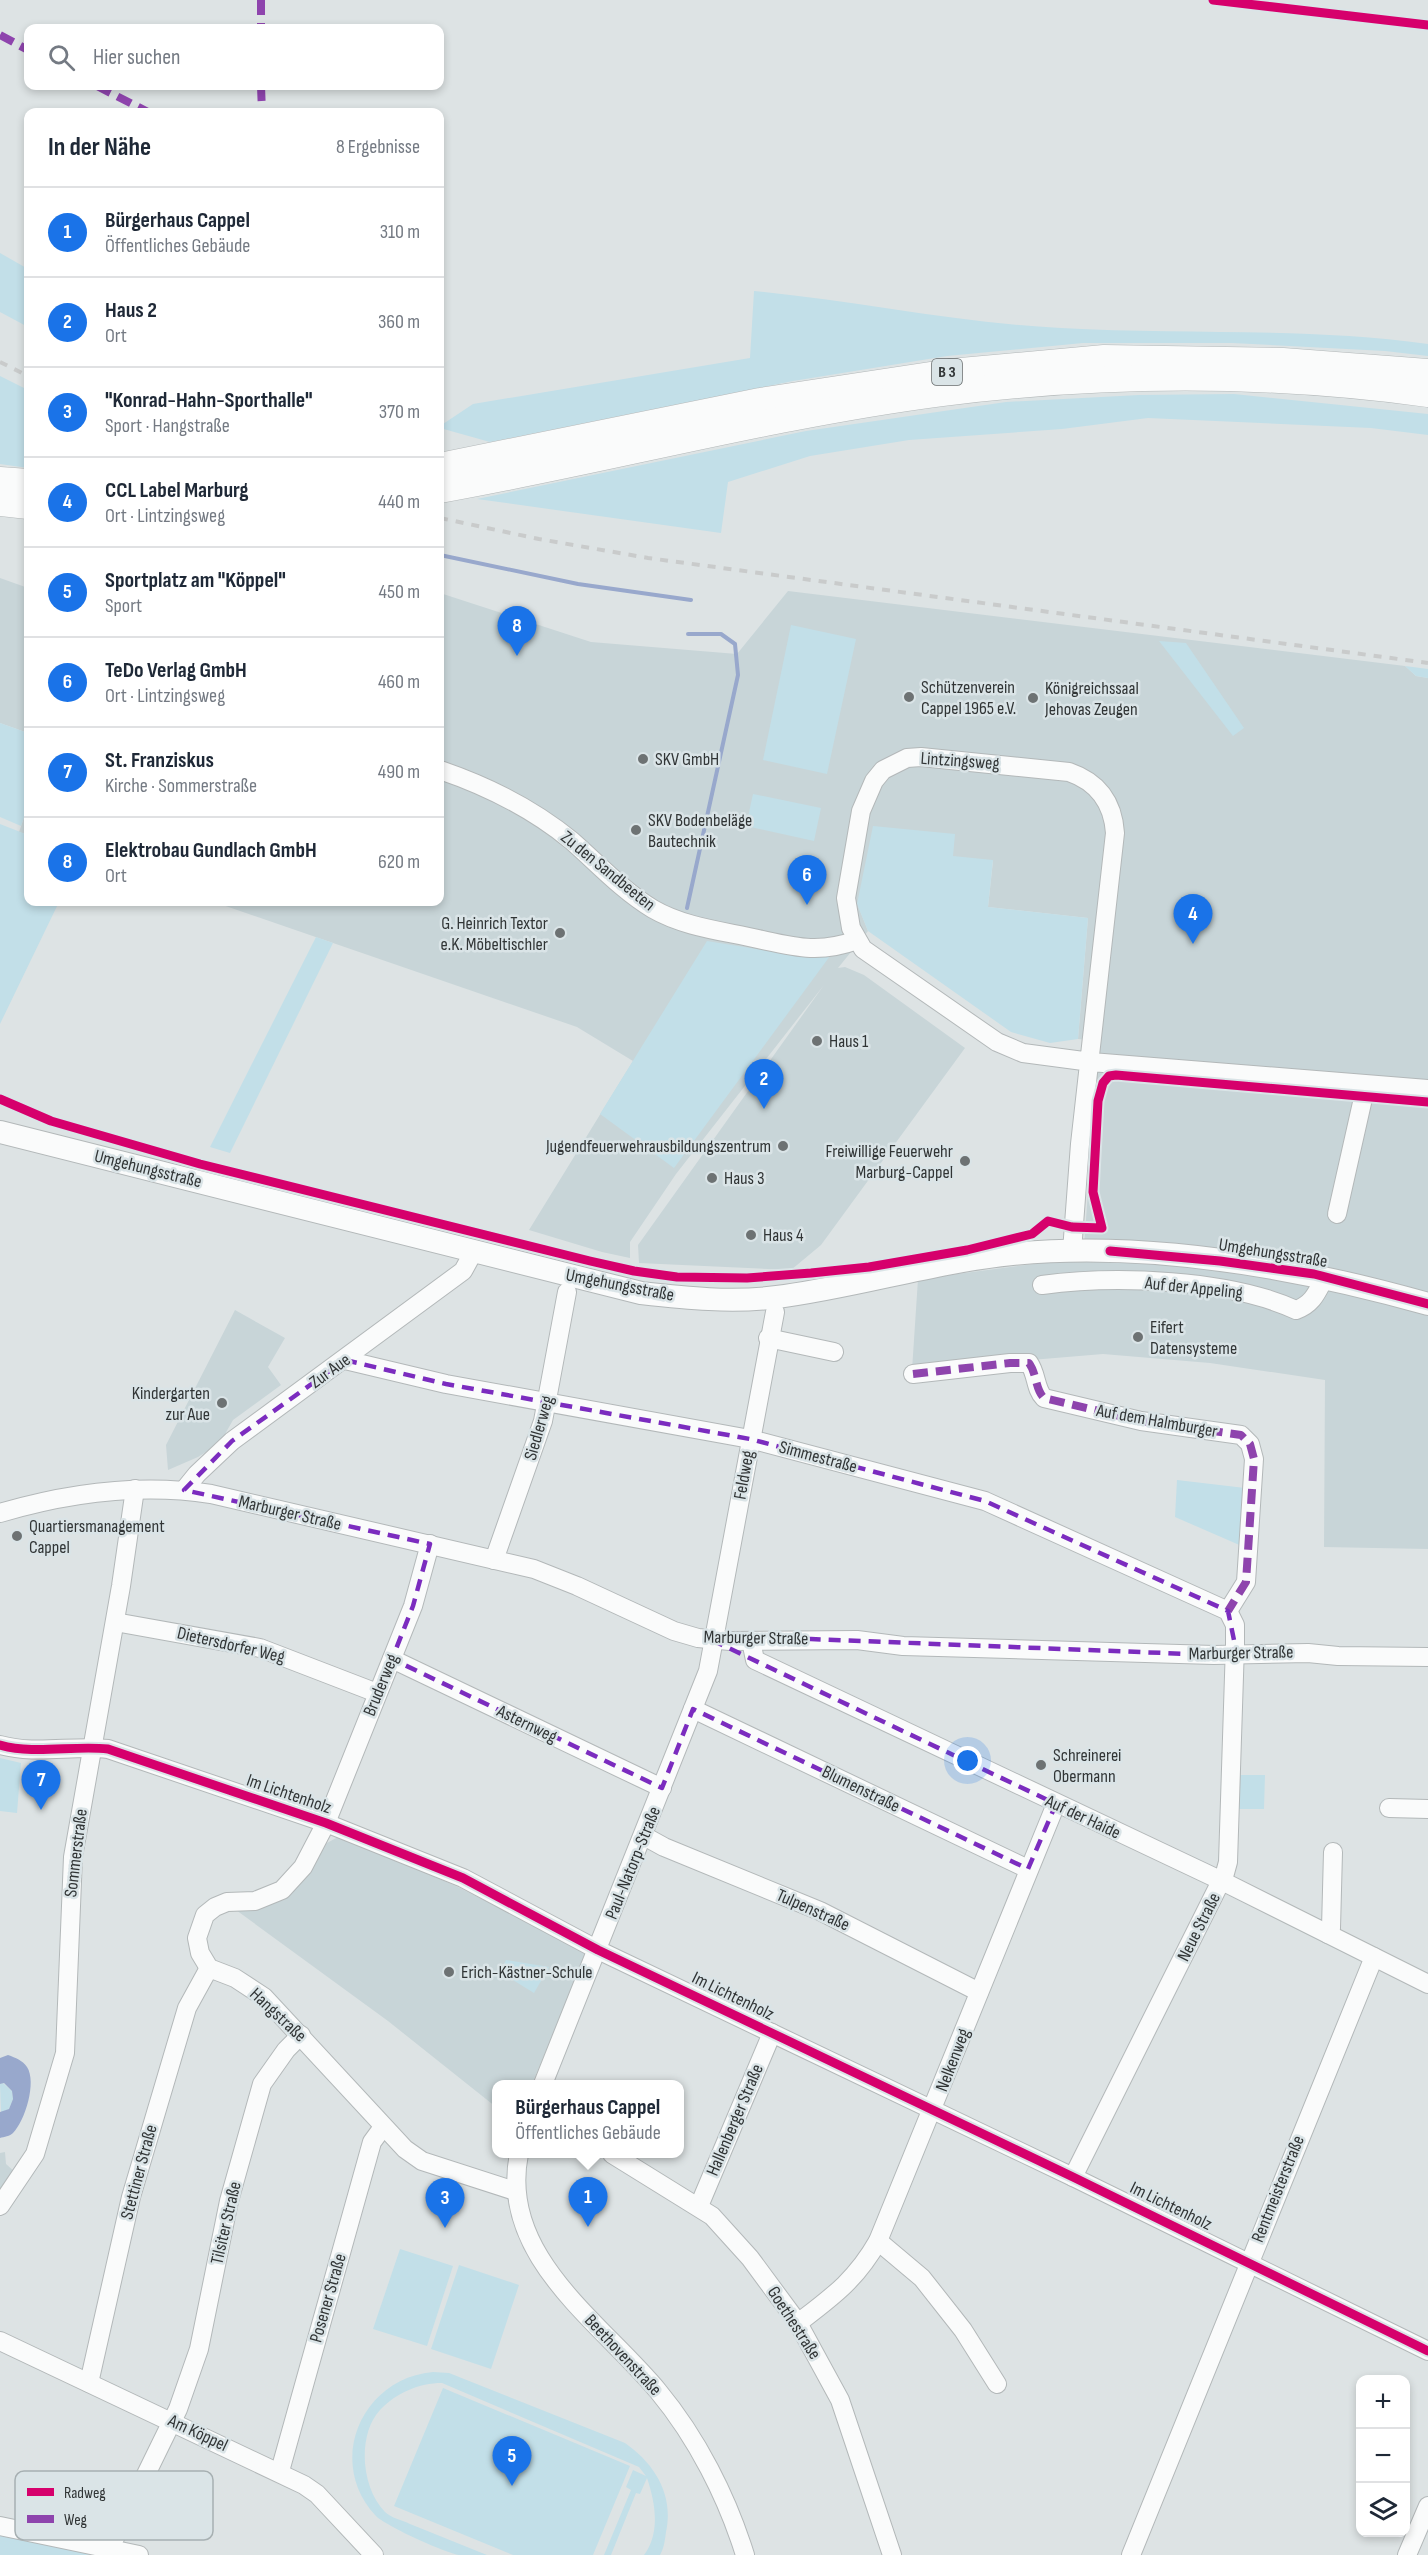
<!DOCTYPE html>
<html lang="de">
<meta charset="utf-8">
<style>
:root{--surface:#fff;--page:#f2f2f3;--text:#1f2937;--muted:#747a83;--line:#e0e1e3;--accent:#1a73e8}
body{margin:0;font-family:"Sofia Sans Condensed",sans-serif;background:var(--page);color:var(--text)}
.controls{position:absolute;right:18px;bottom:18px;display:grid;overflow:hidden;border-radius:12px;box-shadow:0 3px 9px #0003}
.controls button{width:54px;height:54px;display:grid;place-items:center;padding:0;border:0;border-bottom:2px solid var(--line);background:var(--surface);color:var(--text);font:30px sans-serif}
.you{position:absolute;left:968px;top:1761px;width:21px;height:21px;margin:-15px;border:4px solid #fff;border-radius:50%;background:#1a73e8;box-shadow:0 0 0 9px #1a73e833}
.badge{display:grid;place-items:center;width:39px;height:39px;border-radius:50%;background:var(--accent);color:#fff;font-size:20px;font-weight:700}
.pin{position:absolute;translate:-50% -50px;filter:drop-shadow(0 2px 3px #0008)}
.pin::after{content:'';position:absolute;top:32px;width:21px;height:18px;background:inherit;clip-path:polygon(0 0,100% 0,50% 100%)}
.popup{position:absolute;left:492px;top:2080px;width:192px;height:78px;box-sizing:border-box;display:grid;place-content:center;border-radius:12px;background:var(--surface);filter:drop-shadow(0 2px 4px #0005);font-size:20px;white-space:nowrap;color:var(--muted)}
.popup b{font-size:22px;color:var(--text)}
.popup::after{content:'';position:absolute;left:50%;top:100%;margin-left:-12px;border:12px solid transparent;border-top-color:var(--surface)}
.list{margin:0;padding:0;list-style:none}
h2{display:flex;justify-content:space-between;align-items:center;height:78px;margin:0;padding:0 24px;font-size:26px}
h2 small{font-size:20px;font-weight:400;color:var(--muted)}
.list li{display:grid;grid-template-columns:39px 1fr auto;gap:18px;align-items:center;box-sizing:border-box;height:90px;padding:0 24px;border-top:2px solid var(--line)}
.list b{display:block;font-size:22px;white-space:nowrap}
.list p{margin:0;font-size:20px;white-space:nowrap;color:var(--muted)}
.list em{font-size:20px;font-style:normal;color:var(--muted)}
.icon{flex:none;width:33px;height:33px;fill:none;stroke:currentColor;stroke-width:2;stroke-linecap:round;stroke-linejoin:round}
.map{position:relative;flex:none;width:1428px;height:2555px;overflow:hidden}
.search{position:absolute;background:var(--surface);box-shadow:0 3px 9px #0003;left:24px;top:24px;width:420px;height:66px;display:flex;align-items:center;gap:15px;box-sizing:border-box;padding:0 21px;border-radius:12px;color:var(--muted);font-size:22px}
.panel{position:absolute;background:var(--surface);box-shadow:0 3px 9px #0003;left:24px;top:108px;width:420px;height:798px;border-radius:12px}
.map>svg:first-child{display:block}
.built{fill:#c8d5d8}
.green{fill:#c2dfe8}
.water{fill:#98a8cc}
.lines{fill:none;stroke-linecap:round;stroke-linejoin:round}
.stream{stroke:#98a8cc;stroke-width:4}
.minor-casing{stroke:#b3b8b9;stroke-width:20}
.major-casing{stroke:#b3b8b9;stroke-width:24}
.highway-casing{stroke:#b3b8b9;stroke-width:27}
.minor{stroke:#fafbfb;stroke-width:18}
.major{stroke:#fafbfb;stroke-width:22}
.highway{stroke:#fafbfb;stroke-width:26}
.rail{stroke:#c9cbcb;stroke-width:4;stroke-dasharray:8 8;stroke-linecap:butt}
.quiet{stroke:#8e44ad;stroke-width:8;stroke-dasharray:15 8;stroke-linecap:butt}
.cycleway-casing{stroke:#dae4e7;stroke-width:13}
.cycleway{stroke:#d6006c;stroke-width:9}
.marked{fill:none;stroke:#7b2cbf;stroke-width:4.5;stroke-dasharray:12 8;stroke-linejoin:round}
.poi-dot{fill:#6d7273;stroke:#dae4e7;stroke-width:2}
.labels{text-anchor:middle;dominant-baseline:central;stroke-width:5;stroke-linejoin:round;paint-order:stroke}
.shield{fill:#dae4e7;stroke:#646a6b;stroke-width:1.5}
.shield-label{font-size:16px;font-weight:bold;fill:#313536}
.poi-label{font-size:18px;fill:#313536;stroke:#dae4e7;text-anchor:start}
.street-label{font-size:18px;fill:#313536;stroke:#dae4e7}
.key{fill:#dae4e7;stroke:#a7b0b2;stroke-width:1.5}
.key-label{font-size:16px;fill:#313536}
</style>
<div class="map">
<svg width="1428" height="2555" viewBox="0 0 1428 2555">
<rect width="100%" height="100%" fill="#dde3e4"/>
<g class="built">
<path d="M 0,578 L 28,588 L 28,733 L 0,723 Z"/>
<path d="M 788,591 L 1405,666 L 1416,676 L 1428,678 L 1428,1549 L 1324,1547 L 1325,1380 L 1210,1363 L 1103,1354 L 912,1370 L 918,1279 L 1042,1263 L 1083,1260 L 1099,1041 L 1078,1039 L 1088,918 L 988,907 L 993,861 L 857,903 L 868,931 L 838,968 L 845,967 L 864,975 L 965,1048 L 821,1245 L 791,1270 L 639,1263 L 638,1245 L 824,985 L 676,1174 L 630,1242 L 630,1258 L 602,1252 L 529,1230 L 633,1061 L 577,1027 L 214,902 L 440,902 L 440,593 L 591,642 L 737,654 Z"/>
<path d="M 28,806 L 28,835 L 19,832 Z"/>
<path d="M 235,1310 L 285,1338 L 268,1367 L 281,1385 L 233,1420 L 225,1434 L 228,1438 L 198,1457 L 168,1470 L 166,1445 Z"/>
<path d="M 340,1836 L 458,1887 L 587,1952 L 532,2084 L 496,2084 L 496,2107 L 388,2021 L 236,1910 L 284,1900 L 306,1878 L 325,1844 Z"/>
<path d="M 5,2152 L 6,2164 L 16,2173 L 0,2197 L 0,2153 Z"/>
</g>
<g class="green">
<path d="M 0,253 L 28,269 L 28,327 L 0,312 Z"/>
<path d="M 754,291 C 857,301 958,323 1061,328 C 1183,335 1306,327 1428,344 L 1428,356 L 1385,351 L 1232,343 L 1083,343 L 947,356 L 793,381 L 490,442 L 440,428 L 440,426 L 473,404 L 750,358 Z"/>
<path d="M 0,376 L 28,390 L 28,468 L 0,464 Z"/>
<path d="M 1234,394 L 1428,414 L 1428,435 L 1371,428 L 1148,418 L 1062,429 L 909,440 L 810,456 L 728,482 L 721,533 L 477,499 L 806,431 L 1006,402 L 1139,395 Z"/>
<path d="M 791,625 L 856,639 L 827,774 L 763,760 Z"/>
<path d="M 1159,641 L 1186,643 L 1244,728 L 1233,736 Z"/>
<path d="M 1405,666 L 1428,669 L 1428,678 L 1416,676 Z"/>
<path d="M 0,723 L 28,733 L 28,806 L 21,826 L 0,817 Z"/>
<path d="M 753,794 L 821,808 L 814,841 L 746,826 Z"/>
<path d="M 0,824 L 28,835 L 28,902 L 59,902 L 0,1024 Z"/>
<path d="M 873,826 L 955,834 L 953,856 L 993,860 L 988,907 L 1088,918 L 1078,1039 L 1050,1043 L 1011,1032 L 868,931 L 857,904 Z"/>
<path d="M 316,937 L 333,943 L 230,1153 L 210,1147 Z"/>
<path d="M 707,941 L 813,958 L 830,956 L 674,1168 L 600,1114 Z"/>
<path d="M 1177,1480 L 1245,1488 L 1244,1547 L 1175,1517 Z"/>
<path d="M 0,1758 L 21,1763 L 17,1813 L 0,1811 Z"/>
<path d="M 1239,1775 L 1265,1775 L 1264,1809 L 1238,1809 Z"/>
<path d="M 506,1960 L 549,1967 L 534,1993 L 500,1972 Z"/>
<path d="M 3,2083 L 12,2091 L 13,2099 L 9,2109 L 1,2113 L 0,2084 Z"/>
<path d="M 400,2249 L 453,2266 L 427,2346 L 373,2329 Z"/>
<path d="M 459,2265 L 519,2285 L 491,2369 L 431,2349 Z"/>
<path d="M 433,2372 L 449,2373 L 625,2443 C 655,2464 674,2495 666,2532 C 665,2540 664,2548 660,2555 L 644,2555 C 661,2532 655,2502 647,2478 L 640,2494 L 636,2493 L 611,2555 L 604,2555 L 631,2490 L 626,2487 L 633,2470 L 646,2476 L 639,2467 L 442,2383 C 419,2383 396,2393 380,2410 C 357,2435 361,2488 385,2512 C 391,2518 402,2520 410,2524 C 436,2534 461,2545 487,2555 C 478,2555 468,2555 459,2555 C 445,2553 386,2526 376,2516 C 325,2462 362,2378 433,2372 Z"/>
<path d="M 443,2388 L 630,2466 L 593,2555 L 513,2555 L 394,2506 Z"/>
<path d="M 0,2533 L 115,2555 L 0,2555 Z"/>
</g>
<path class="water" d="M 8,2055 C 16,2058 22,2060 27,2067 C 37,2082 25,2121 13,2133 C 10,2136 4,2137 0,2138 L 0,2112 L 9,2109 L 13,2099 L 12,2091 L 4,2083 L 0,2084 L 0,2058 Z"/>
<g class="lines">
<g class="stream">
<path d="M 440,555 L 578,584 L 691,600"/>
<path d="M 687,908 L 738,675 L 735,644 L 721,634 L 688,634"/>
</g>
<defs>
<g id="minor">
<path d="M 440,770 C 487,786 533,809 572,841 C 598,864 623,891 653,909 C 684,927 723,931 758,939 C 795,947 819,954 857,940"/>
<path d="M 1337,1214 L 1366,1085"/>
<path d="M 1072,1251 L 1080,1144 L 1115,833 C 1113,803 1098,782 1069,772 L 921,757 L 907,758 L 883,770 L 874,781 L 861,811 L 846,898 L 851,928 L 863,949 L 997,1042 L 1023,1053 L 1091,1062 L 1428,1089"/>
<path d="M 1042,1285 C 1115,1275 1229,1279 1296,1310 C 1313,1304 1317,1292 1325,1277"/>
<path d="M 768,1338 L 834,1352"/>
<path d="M 345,1360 L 446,1384 L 750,1439 L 985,1501 L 1228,1611 L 1235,1625 L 1235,1645 L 1228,1862 L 1225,1873 L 1073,2177"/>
<path d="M 913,1374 L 1010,1363 L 1029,1363 C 1037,1374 1035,1389 1044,1398 L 1141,1421 L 1241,1435 L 1250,1444 L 1254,1459 L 1246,1582 L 1228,1611"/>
<path d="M 184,1490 L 197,1474 L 232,1441 L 463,1271 L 474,1251"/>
<path d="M 0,1513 C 68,1493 139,1483 211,1494 L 534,1569 L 577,1586 L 674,1631 L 698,1638 L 730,1641 L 857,1640 L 903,1646 L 1214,1655 L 1308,1653 L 1338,1656 L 1428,1657"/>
<path d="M 430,1544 L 413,1606 L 326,1823 L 303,1867 L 282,1890 L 255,1901 L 227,1902 L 215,1907 L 205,1915 L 197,1938 L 200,1953 L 209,1968 L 235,1978 L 264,1997 L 405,2149 L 422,2161 L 515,2191"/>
<path d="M 494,1560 L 543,1421 L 567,1292"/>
<path d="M 115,1622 L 260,1648 L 377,1693"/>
<path d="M 751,1641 L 755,1660 L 1222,1881 L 1428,1984"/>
<path d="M 392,1659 L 662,1788"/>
<path d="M 693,1709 L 1028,1869"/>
<path d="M 0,1745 C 35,1755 73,1745 108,1749 L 326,1823 L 463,1878 L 598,1950 L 1073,2177 L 1428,2351"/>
<path d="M 1389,1808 L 1428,1809"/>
<path d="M 644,1836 L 664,1847 L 820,1911 L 979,1992"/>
<path d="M 1328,1934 L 1331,1928 L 1333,1852"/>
<path d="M 543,2084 L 708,1671 L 775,1312"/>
<path d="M 519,2154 C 498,2256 601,2322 658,2391 C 697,2438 727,2497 745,2555"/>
<path d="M 612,2154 L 712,2216 L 750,2258 L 798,2323 L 840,2400 L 892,2555"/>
<path d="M 0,2206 L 35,2154 L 65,2053 L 73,1857 L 121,1586 L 135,1489"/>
<path d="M 699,2206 L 772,2033"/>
<path d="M 878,2241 L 922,2278 L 963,2330 L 997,2384"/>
<path d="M 798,2323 C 832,2297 856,2280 878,2241 L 1056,1804"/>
<path d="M 0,2341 L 304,2485 L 317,2494 L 374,2555"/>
<path d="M 89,2383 L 131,2197 L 187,2008 L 209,1968"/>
<path d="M 280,2471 L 372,2142 L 383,2127"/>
<path d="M 0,2526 L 139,2555"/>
<path d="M 110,2548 L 178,2409 L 199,2349 L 229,2201 L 262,2084 L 286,2050 L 301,2035"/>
<path d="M 1131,2555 L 1374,1957"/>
<path d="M 1407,2555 L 1428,2506"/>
</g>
<path id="major" d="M 0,1132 L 641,1293 C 686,1298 732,1303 777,1297 C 856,1287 933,1262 1012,1254 C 1149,1241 1297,1267 1428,1304"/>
<g id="highway">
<path d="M 440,466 L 760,401 L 950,372 L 1104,358 L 1283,361 L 1428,372"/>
<path d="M 0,480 L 28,482"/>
<path d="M 440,490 C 608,460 773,415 942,393 C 1103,373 1268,372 1428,394"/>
<path d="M 0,503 L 28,506"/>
</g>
</defs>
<use href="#minor" class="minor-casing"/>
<use href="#major" class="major-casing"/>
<use href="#highway" class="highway-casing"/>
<use href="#minor" class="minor"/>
<use href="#major" class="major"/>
<use href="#highway" class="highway"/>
<g class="rail">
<path d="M 0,362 L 28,376"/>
<path d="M 440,518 L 539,539 L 648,558 L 1428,663"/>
</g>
<g class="quiet">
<path d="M 261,0 L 261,28"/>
<path d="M 0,35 L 28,50"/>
<path d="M 97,86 L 148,112"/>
<path d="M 261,86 L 262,112"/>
<path d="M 913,1374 L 1010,1363 L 1029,1363 C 1037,1374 1035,1389 1044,1398 L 1141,1421 L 1241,1435 L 1250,1444 L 1254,1459 L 1246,1582 L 1228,1611"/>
</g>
<defs>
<g id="cycleway">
<path d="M 1213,0 L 1428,25"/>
<path d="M 0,1099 L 51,1121 L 200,1164 L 590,1261 L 634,1271 L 677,1277 L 747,1278 L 811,1273 L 869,1267 L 967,1250 L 1032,1234 L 1048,1221 L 1072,1227 L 1102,1228 L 1093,1192 L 1098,1101 L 1103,1083 L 1109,1076 L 1116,1075 L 1428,1102"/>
<path d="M 1110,1251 L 1220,1261 L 1314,1274 L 1428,1304"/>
<path d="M 0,1745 C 35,1755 73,1745 108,1749 L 326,1823 L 463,1878 L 598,1950 L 1073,2177 L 1428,2351"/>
</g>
</defs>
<use href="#cycleway" class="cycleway-casing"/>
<use href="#cycleway" class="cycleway"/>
</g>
<path class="marked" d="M 345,1360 L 446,1384 L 750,1439 L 985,1501 L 1228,1611 L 1235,1645 L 1234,1654 L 1214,1655 L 811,1639 L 716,1642 L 1056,1804 L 1028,1869 L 693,1709 L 662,1788 L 392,1659 L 413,1606 L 430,1544 L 184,1490 L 232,1441 Z"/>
<g class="poi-dot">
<circle cx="909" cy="697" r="6"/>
<circle cx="1033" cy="698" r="6"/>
<circle cx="643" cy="759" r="6"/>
<circle cx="636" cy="830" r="6"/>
<circle cx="560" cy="933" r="6"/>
<circle cx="817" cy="1041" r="6"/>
<circle cx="783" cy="1146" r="6"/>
<circle cx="965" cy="1161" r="6"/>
<circle cx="712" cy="1178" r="6"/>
<circle cx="751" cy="1235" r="6"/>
<circle cx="1138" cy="1337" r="6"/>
<circle cx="222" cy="1403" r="6"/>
<circle cx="17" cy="1536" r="6"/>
<circle cx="1041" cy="1765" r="6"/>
<circle cx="449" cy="1972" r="6"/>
</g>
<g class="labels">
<rect class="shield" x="932" y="359" width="30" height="26" rx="4.5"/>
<g class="shield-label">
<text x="947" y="372">B 3</text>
</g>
<g class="poi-label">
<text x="921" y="687">Schützenverein<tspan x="921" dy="21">Cappel 1965 e.V.</tspan></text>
<text x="1045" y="688">Königreichssaal<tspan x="1045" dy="21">Jehovas Zeugen</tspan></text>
<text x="655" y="759">SKV GmbH</text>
<text x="648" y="820">SKV Bodenbeläge<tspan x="648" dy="21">Bautechnik</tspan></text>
<text x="548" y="923" text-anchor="end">G. Heinrich Textor<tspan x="548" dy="21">e.K. Möbeltischler</tspan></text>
<text x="829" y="1041">Haus 1</text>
<text x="771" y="1146" text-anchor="end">Jugendfeuerwehrausbildungszentrum</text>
<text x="953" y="1151" text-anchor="end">Freiwillige Feuerwehr<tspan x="953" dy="21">Marburg-Cappel</tspan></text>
<text x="724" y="1178">Haus 3</text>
<text x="763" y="1235">Haus 4</text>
<text x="1150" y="1327">Eifert<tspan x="1150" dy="21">Datensysteme</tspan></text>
<text x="210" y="1393" text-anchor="end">Kindergarten<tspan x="210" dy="21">zur Aue</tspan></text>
<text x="29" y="1526">Quartiersmanagement<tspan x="29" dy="21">Cappel</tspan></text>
<text x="1053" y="1755">Schreinerei<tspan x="1053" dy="21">Obermann</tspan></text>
<text x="461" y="1972">Erich-Kästner-Schule</text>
</g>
<g class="street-label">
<text transform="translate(960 761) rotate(4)">Lintzingsweg</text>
<text transform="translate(608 871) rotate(39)">Zu den Sandbeeten</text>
<text transform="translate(148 1169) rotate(14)">Umgehungsstraße</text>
<text transform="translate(1273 1253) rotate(9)">Umgehungsstraße</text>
<text transform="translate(620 1285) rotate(11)">Umgehungsstraße</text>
<text transform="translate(1194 1288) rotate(6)">Auf der Appeling</text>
<text transform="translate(330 1371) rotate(-36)">Zur Aue</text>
<text transform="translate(1157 1421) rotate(10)">Auf dem Halmburger</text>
<text transform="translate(539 1428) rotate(-74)">Siedlerweg</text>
<text transform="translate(818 1457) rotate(15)">Simmestraße</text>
<text transform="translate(744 1475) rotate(-80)">Feldweg</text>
<text transform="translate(290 1513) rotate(13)">Marburger Straße</text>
<text transform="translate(756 1638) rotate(1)">Marburger Straße</text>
<text transform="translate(231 1645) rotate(13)">Dietersdorfer Weg</text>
<text transform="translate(1241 1653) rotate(-1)">Marburger Straße</text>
<text transform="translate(381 1685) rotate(-68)">Bruderweg</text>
<text transform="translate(527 1724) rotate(26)">Asternweg</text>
<text transform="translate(861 1789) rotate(26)">Blumenstraße</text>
<text transform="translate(289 1794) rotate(19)">Im Lichtenholz</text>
<text transform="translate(1083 1817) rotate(25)">Auf der Haide</text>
<text transform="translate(76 1853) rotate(-83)">Sommerstraße</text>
<text transform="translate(633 1863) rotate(-68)">Paul-Natorp-Straße</text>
<text transform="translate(813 1910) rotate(24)">Tulpenstraße</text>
<text transform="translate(1199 1927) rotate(-63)">Neue Straße</text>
<text transform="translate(733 1996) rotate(26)">Im Lichtenholz</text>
<text transform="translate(278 2015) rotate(43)">Hangstraße</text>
<text transform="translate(953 2060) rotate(-69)">Nelkenweg</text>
<text transform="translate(735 2120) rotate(-67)">Hallenberger Straße</text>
<text transform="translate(139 2172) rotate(-75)">Stettiner Straße</text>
<text transform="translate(1278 2189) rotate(-68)">Rentmeisterstraße</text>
<text transform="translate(1171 2206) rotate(26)">Im Lichtenholz</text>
<text transform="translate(226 2223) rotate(-77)">Tilsiter Straße</text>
<text transform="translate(328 2298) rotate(-74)">Posener Straße</text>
<text transform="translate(794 2323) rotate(57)">Goethestraße</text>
<text transform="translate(623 2355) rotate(47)">Beethovenstraße</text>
<text transform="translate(198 2433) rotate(25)">Am Köppel</text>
</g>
</g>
<rect x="15" y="2471" width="198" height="69" rx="9" class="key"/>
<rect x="27" y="2488" width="27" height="8" fill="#d6006c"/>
<rect x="27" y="2515" width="27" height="8" fill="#8e44ad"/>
<g class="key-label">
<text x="64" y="2498">Radweg</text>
<text x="64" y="2525">Weg</text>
</g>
</svg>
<div class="controls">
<button>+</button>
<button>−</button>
<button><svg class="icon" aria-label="layers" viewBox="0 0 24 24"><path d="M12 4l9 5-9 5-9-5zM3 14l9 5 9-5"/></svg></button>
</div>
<div class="you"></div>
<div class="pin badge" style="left:588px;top:2227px">1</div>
<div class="popup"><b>Bürgerhaus Cappel</b>Öffentliches Gebäude</div>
<div class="pin badge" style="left:764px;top:1109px">2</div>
<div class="pin badge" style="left:445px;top:2228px">3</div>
<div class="pin badge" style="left:1193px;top:944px">4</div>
<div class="pin badge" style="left:512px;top:2486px">5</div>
<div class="pin badge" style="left:807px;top:905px">6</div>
<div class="pin badge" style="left:41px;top:1810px">7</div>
<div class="pin badge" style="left:517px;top:656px">8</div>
<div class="search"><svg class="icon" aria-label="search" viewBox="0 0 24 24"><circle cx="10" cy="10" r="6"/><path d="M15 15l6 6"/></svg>Hier suchen</div>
<section class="panel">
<h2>In der Nähe<small>8 Ergebnisse</small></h2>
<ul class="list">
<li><span class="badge">1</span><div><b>Bürgerhaus Cappel</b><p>Öffentliches Gebäude</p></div><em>310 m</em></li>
<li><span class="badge">2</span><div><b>Haus 2</b><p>Ort</p></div><em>360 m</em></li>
<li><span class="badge">3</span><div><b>&quot;Konrad-Hahn-Sporthalle&quot;</b><p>Sport · Hangstraße</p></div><em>370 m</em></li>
<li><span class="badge">4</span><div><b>CCL Label Marburg</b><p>Ort · Lintzingsweg</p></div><em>440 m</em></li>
<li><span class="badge">5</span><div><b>Sportplatz am &quot;Köppel&quot;</b><p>Sport</p></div><em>450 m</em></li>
<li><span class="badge">6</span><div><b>TeDo Verlag GmbH</b><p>Ort · Lintzingsweg</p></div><em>460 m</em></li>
<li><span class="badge">7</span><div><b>St. Franziskus</b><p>Kirche · Sommerstraße</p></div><em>490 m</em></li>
<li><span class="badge">8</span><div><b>Elektrobau Gundlach GmbH</b><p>Ort</p></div><em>620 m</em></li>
</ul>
</section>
</div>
